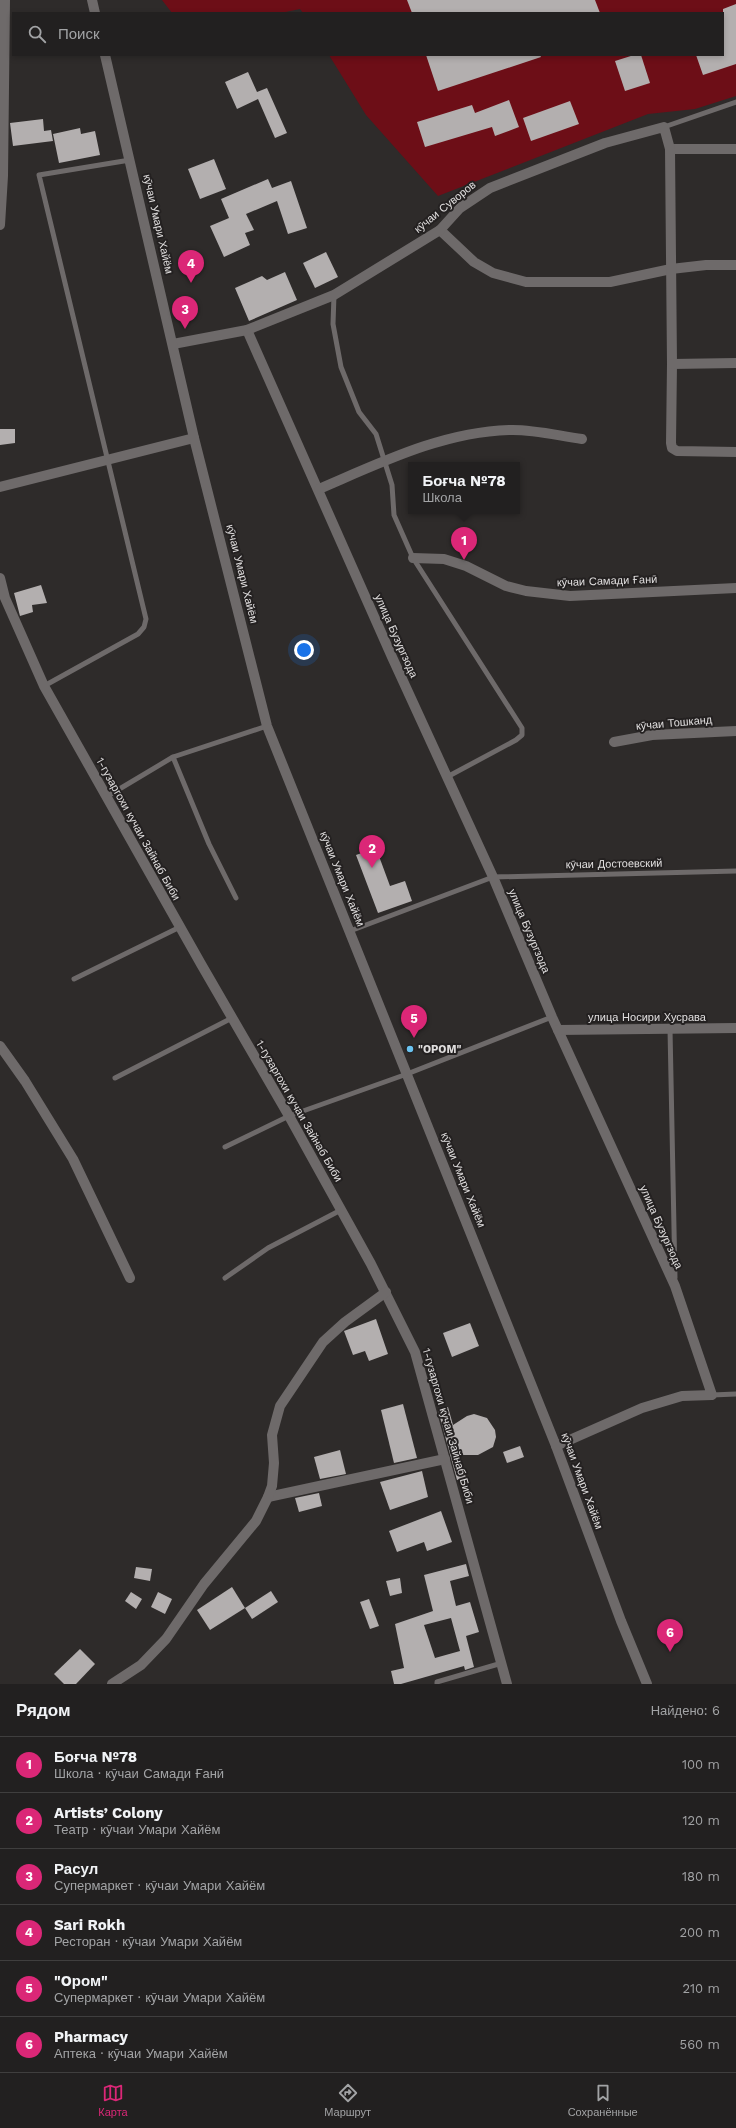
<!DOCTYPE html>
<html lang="ru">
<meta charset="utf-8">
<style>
:root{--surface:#222020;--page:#2a2829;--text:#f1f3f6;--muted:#a2a3a5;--line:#3f3e3e;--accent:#db2777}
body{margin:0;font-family:"Work Sans",sans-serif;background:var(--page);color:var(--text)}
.you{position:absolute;left:304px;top:650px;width:14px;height:14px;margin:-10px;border:3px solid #fff;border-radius:50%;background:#1a73e8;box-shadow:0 0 0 6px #1a73e833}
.badge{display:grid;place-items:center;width:26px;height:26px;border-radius:50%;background:var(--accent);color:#fff;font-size:13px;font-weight:700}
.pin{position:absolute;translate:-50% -33px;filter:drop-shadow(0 1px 2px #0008)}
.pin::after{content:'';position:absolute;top:21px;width:14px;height:12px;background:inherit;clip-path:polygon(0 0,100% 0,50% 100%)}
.popup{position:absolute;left:408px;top:462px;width:112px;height:52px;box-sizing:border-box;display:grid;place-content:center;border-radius:0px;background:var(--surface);filter:drop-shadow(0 1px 3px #0005);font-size:13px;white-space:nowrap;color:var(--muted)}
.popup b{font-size:15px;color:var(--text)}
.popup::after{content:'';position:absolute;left:50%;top:100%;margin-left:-8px;border:8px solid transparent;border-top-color:var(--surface)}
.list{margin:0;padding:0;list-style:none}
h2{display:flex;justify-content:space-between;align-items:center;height:52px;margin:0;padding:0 16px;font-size:17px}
h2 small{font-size:13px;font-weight:400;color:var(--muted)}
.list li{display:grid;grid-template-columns:26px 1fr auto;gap:12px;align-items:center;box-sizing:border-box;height:56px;padding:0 16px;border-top:1px solid var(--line)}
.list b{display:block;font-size:15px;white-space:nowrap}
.list p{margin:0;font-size:13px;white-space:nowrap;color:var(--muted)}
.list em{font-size:13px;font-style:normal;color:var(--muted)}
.icon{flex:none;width:22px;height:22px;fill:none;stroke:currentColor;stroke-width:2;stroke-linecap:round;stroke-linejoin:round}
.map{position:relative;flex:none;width:736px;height:1684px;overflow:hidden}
.search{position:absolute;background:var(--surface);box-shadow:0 2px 6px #0003;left:12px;right:12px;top:12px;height:44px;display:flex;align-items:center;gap:10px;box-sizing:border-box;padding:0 14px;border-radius:0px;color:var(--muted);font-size:15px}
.sheet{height:388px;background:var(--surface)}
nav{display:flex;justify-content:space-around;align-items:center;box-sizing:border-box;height:56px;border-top:1px solid var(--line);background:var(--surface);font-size:11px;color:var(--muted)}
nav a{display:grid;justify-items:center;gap:2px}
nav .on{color:var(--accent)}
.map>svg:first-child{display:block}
.green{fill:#6d0e17}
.building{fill:#b3afaf;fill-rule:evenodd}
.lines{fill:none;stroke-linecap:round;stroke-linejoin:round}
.service{stroke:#6e6a6a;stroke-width:5}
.minor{stroke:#6e6a6a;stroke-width:10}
.secondary{stroke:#6e6a6a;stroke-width:10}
.poi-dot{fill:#6ac3f1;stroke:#242121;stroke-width:1.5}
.labels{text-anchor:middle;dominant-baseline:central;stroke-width:4;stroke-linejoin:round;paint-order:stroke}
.street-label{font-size:11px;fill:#e0dede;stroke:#242121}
.poi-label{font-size:11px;font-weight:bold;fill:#e0dede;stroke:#242121;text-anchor:start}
</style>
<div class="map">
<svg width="736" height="1684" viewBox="0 0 736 1684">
<rect width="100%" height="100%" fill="#2e2b2a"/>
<path class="green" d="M 162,0 L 736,0 L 736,96 L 695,109 L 648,114 L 438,196 L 366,115 L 329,55 L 723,55 L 723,13 L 303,13 L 300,9 L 281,13 L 172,13 Z"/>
<g class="building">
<path d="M 407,0 L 595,0 L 600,13 L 412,13 Z"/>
<path d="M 736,4 L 736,64 L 703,75 L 696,55 L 723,55 L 723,9 Z"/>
<path d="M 426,55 L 540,55 L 541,57 L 438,91 Z"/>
<path d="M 634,55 L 641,55 L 650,83 L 625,91 L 615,61 Z"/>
<path d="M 248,72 L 257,92 L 267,88 L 287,133 L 275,138 L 258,99 L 237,109 L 225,82 Z"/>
<path d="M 509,100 L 519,127 L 495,136 L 492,127 L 425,147 L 417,122 L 472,105 L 475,113 Z"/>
<path d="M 570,101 L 579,124 L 531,141 L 523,118 Z"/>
<path d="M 43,119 L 44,131 L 51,130 L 53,141 L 13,146 L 10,123 Z"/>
<path d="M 80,128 L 81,134 L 95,131 L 100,155 L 59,163 L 53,134 Z"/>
<path d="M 214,159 L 226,189 L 200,199 L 188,169 Z"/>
<path d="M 268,179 L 272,188 L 291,181 L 307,228 L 288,234 L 277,201 L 246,214 L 254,230 L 245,233 L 250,245 L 224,257 L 210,226 L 229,218 L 221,199 Z"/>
<path d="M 326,252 L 338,277 L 315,288 L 303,263 Z"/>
<path d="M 285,272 L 297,300 L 249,321 L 235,288 L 262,276 L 267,280 Z"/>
<path d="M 0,429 L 15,429 L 15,443 L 0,445 Z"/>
<path d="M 41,585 L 47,603 L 32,605 L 33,612 L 20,616 L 14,593 Z"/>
<path d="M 376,848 L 390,886 L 405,881 L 412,901 L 378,913 L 356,855 Z"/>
<path d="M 376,1319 L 388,1354 L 369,1361 L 365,1351 L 353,1355 L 344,1331 Z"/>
<path d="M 470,1323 L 479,1346 L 452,1357 L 443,1333 Z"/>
<path d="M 403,1404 L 417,1458 L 394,1463 L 381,1410 Z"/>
<path d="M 448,1407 L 453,1425 L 467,1416 L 474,1414 L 487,1418 L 495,1430 L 496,1437 L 493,1447 L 478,1455 L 460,1455 L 466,1478 L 457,1480 L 438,1410 Z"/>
<path d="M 520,1446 L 524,1457 L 507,1463 L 503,1452 Z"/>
<path d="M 340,1450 L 346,1474 L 320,1479 L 314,1457 Z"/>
<path d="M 422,1471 L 428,1497 L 390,1510 L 380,1482 Z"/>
<path d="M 319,1493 L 322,1506 L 299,1512 L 295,1498 Z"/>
<path d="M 441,1511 L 452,1542 L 427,1551 L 424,1542 L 397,1552 L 389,1531 Z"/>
<path d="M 466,1564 L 469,1576 L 450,1581 L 456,1606 L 470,1602 L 479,1632 L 466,1636 L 474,1667 L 465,1670 L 464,1666 L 401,1684 L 394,1684 L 391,1671 L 404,1668 L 395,1624 L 433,1611 L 424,1575 ZM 451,1618 L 460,1651 L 435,1658 L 424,1625 Z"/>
<path d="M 136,1567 L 152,1569 L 150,1581 L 134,1578 Z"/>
<path d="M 400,1578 L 402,1593 L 390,1596 L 386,1581 Z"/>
<path d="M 232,1587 L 245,1608 L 210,1630 L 197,1610 Z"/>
<path d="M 271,1591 L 278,1602 L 252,1619 L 245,1608 Z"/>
<path d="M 131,1592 L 142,1599 L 136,1609 L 125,1601 Z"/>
<path d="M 158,1592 L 172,1599 L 165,1614 L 151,1607 Z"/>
<path d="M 369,1599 L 379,1626 L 370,1629 L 360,1602 Z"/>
<path d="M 80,1649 L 95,1664 L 76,1684 L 64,1684 L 54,1674 Z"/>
</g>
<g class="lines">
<g class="service">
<path d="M 664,127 L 736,102"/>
<path d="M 334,295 L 333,324 L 341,367 L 359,412 L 376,434 L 392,485 L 394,515 L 413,558 L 522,728 L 522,735 L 516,740 L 447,777"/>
<path d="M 44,686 L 138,634 L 144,627 L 146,619 L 39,175 L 130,160"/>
<path d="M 173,757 L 209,844 L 236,898"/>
<path d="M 106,797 L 173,757 L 267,726"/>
<path d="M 350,931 L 493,877 L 736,871"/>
<path d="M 74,979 L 180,927"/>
<path d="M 670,1029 L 675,1278"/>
<path d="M 115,1078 L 232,1018"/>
<path d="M 225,1147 L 289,1116 L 407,1074 L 552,1017"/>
<path d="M 225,1278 L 268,1248 L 341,1210"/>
<path d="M 712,1395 L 736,1394"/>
<path d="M 437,1684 L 437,1682 L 502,1663"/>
</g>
<g class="minor">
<path d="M 670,149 L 736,149"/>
<path d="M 0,225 L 3,176 L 5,0"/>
<path d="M 440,230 L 474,262 L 493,273 L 526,282 L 610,282 L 671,269 L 706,265 L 736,265"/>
<path d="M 247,330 L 392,657 L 493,877 L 552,1017 L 675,1286 L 712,1395 L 682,1396 L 642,1408 L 556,1446"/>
<path d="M 173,344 L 247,330 L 334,295 L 440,230 L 460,208 L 490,188 L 605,143 L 664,127 L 670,149 L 672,364 L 671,443 L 672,448 L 677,451 L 736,452"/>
<path d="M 672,364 L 736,363"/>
<path d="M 0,487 L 194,438"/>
<path d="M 319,489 C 380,463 442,432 509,430 C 533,429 559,436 582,439"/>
<path d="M 413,558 L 444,559 L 466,566 L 506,586 L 526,591 L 570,596 L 736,588"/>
<path d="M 0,578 L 5,598 L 44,686 L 201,964 L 289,1116 L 371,1264 L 415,1352 L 507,1684"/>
<path d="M 614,742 L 652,735 L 736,731"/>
<path d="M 558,1030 L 736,1028"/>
<path d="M 0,1046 L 25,1081 L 73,1159 L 130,1278"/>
<path d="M 268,1497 L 445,1459"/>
<path d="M 112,1684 L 141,1665 L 166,1639 L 204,1584 L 256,1521 L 268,1497 L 272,1486 L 274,1463 L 272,1435 L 280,1406 L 323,1342 L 345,1322 L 386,1292"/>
</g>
<g class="secondary">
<path d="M 92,0 L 95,13"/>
<path d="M 105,55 L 194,438 L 267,726 L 556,1446 L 621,1621 L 647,1684"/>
</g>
</g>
<circle class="poi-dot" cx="410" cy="1049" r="4"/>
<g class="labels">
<g class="street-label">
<text transform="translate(445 207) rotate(-39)">кӯчаи Суворов</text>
<text transform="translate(158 224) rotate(77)">кӯчаи Умари Хайём</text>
<text transform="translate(242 574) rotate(76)">кӯчаи Умари Хайём</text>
<text transform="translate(607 581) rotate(-2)">кӯчаи Самади Ғанӣ</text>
<text transform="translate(396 636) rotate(66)">улица Бузургзода</text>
<text transform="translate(674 723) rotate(-5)">кӯчаи Тошканд</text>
<text transform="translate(138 829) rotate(61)">1-гузаргохи кучаи Зайнаб Биби</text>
<text transform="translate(614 864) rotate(-1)">кӯчаи Достоевский</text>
<text transform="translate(342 879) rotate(68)">кӯчаи Умари Хайём</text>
<text transform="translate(529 931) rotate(67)">улица Бузургзода</text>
<text x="647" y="1017">улица Носири Хусрава</text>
<text transform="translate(299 1111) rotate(60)">1-гузаргохи кучаи Зайнаб Биби</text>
<text transform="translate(463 1180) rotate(68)">кӯчаи Умари Хайём</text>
<text transform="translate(661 1227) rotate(66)">улица Бузургзода</text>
<text transform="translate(448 1426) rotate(74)">1-гузаргохи кучаи Зайнаб Биби</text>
<text transform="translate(582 1481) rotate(70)">кӯчаи Умари Хайём</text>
</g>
<g class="poi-label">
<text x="418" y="1049">"OPOM"</text>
</g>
</g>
</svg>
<div class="you"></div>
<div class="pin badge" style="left:464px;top:560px">1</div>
<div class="popup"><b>Боғча №78</b>Школа</div>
<div class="pin badge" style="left:372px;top:868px">2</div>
<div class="pin badge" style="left:185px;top:329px">3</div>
<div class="pin badge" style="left:191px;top:283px">4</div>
<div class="pin badge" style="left:414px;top:1038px">5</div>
<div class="pin badge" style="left:670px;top:1652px">6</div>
<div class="search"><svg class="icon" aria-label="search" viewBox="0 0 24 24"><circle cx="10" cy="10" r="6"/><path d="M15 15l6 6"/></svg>Поиск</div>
</div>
<section class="sheet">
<h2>Рядом<small>Найдено: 6</small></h2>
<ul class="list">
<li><span class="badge">1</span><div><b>Боғча №78</b><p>Школа · кӯчаи Самади Ғанӣ</p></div><em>100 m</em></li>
<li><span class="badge">2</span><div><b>Artists’ Colony</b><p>Театр · кӯчаи Умари Хайём</p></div><em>120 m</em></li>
<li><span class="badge">3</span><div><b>Расул</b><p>Супермаркет · кӯчаи Умари Хайём</p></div><em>180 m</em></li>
<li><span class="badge">4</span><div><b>Sari Rokh</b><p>Ресторан · кӯчаи Умари Хайём</p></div><em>200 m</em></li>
<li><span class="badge">5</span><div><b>&quot;Oром&quot;</b><p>Супермаркет · кӯчаи Умари Хайём</p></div><em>210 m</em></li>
<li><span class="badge">6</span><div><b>Pharmacy</b><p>Аптека · кӯчаи Умари Хайём</p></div><em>560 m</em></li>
</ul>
</section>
<nav>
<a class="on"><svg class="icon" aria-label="map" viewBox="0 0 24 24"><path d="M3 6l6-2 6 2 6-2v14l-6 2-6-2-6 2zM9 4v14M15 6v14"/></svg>Карта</a>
<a><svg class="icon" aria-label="directions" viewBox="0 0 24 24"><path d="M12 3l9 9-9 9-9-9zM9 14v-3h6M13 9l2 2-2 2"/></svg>Маршрут</a>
<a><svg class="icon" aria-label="saved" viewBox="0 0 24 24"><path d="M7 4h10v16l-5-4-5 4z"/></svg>Сохранённые</a>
</nav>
